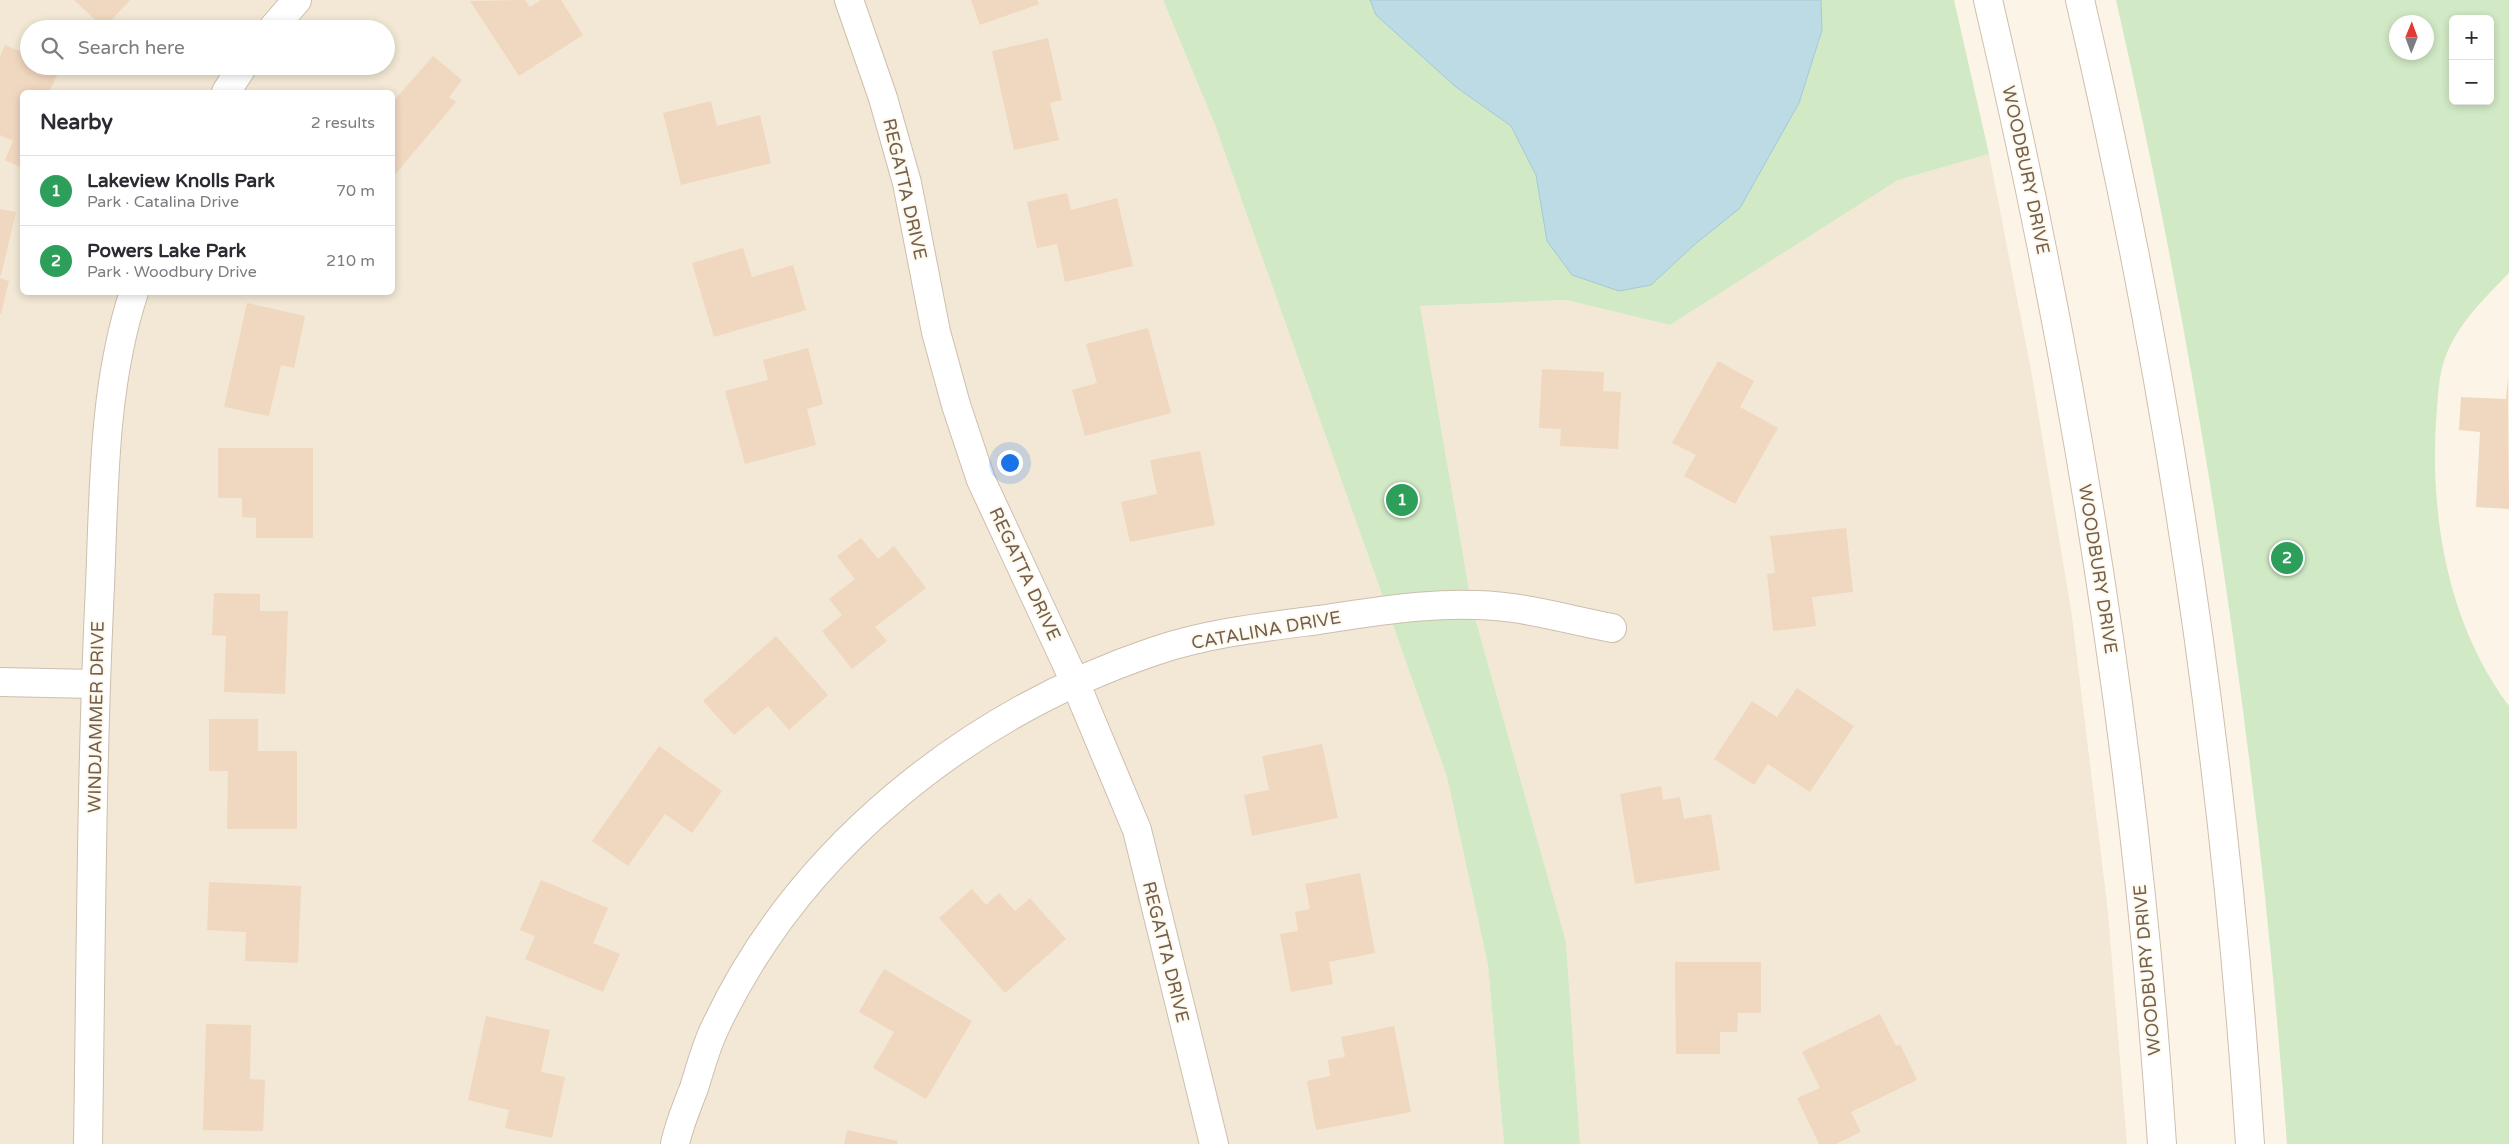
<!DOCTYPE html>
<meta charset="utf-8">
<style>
:root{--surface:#fff;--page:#f7f7f7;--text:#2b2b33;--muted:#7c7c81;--line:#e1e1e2;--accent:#0f766e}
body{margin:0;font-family:"Varela Round",sans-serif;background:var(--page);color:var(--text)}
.controls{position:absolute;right:15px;top:15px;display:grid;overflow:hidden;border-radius:8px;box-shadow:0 2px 8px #0003}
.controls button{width:45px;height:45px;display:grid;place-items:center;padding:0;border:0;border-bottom:1px solid var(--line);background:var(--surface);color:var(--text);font:25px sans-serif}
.compass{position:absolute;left:2389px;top:15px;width:45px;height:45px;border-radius:50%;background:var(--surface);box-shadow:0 2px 8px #0003;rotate:1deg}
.you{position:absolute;left:1009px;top:462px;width:18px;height:18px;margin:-12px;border:4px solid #fff;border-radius:50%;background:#1a73e8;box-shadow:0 0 0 8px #1a73e833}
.badge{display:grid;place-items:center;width:32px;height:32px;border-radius:50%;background:var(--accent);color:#fff;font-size:16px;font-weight:700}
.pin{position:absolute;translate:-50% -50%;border:2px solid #fff;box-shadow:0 1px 5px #0006}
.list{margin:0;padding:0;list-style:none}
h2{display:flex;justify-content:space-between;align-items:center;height:65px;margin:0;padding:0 20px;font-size:21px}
h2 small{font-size:16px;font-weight:400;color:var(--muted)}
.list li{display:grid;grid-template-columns:32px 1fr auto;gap:15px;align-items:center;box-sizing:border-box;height:70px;padding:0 20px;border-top:1px solid var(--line)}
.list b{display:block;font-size:19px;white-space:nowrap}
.list p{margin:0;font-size:16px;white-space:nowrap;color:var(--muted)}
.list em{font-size:16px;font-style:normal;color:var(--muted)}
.icon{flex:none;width:28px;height:28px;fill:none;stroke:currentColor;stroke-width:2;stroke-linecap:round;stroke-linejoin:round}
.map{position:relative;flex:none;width:2509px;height:1144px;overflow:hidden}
.search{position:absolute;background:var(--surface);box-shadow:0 2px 8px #0003;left:20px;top:20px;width:375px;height:55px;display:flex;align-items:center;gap:12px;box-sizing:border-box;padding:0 18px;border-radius:28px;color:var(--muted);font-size:19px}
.panel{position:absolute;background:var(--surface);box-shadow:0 2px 8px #0003;left:20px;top:90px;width:375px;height:205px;border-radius:8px}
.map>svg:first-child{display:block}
.residential{fill:#f3e8d5;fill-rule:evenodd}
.green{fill:#d1e9c5;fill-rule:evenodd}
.water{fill:#bcdbe5;stroke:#a2cad6}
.building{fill:#f0d7bf}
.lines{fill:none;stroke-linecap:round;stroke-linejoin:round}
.street-casing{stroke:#cdbead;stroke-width:30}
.secondary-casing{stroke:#d0beab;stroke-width:30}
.street{stroke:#fff;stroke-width:28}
.secondary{stroke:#fff;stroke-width:28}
.labels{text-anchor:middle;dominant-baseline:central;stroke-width:4;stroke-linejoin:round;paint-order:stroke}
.street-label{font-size:18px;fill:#745e4c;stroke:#fef9ed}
</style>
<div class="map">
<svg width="2509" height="1144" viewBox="0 0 2509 1144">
<rect width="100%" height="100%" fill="#fcf5e7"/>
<g class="residential">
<path d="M 0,0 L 1163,0 L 1215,125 L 1447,777 L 1488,965 L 1504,1144 L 0,1144 ZM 29,29 L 386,29 L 386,66 L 29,66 ZM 22,92 L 392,92 L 392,292 L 22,292 Z"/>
<path d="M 1989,154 L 2031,370 L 2072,616 L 2108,912 L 2127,1144 L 1580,1144 L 1566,942 L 1472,607 L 1420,306 L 1566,300 L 1670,325 L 1898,180 Z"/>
</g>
<g class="green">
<path d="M 1163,0 L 1954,0 L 1989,154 L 1898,180 L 1670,325 L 1566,300 L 1420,306 L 1472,607 L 1566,942 L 1580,1144 L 1504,1144 L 1488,965 L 1447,777 L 1215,125 Z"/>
<path d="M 2116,0 L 2509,0 L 2509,273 C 2484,299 2458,323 2445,358 C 2438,377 2438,401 2436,421 C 2430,520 2449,626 2509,706 L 2509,1144 L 2287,1144 C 2259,759 2202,377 2116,0 ZM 2453,19 L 2490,19 L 2490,101 L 2453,101 ZM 2396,22 L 2426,22 L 2426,52 L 2396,52 Z"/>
</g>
<path class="water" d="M 1370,0 L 1821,0 L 1822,30 L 1799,103 L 1740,208 L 1694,245 L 1651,285 L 1619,291 L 1572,275 L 1547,241 L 1536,175 L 1511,126 L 1456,87 L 1376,15 Z"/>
<g class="building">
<path d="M 74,0 L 130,0 L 104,28 Z"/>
<path d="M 525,0 L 530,7 L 541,0 L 561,0 L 583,35 L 519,76 L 470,1 Z"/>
<path d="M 971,0 L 1037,0 L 1039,4 L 980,25 Z"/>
<path d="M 1048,38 L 1062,100 L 1050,103 L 1059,140 L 1014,150 L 992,51 Z"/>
<path d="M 5,45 L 29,55 L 29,66 L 54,66 L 60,69 L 49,92 L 22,92 L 22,168 L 5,160 L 13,141 L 0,135 L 0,57 Z"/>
<path d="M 433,56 L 462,80 L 449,97 L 456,102 L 392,178 L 392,103 Z"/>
<path d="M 711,101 L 717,126 L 760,115 L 771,163 L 681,185 L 663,113 Z"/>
<path d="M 1067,193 L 1071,210 L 1117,198 L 1133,266 L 1065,282 L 1057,244 L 1037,248 L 1027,202 Z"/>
<path d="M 0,209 L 16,212 L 1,275 L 0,275 Z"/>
<path d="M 743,248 L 752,277 L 793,265 L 806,310 L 714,337 L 692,263 Z"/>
<path d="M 0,278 L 9,281 L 1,314 L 0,314 Z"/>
<path d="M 247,303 L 305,316 L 294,368 L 281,365 L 269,416 L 224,407 Z"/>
<path d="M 1148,328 L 1171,413 L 1085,436 L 1072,390 L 1097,383 L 1086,344 Z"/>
<path d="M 808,348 L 823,404 L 807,409 L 816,445 L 745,464 L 725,391 L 768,380 L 763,360 Z"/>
<path d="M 1718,361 L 1754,381 L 1740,407 L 1778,428 L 1735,504 L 1684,476 L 1696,455 L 1672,443 Z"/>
<path d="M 1542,369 L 1604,372 L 1603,391 L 1621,392 L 1618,449 L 1560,446 L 1561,429 L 1539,428 Z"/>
<path d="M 2508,376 L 2509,509 L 2476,507 L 2480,432 L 2459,430 L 2461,397 L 2506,399 Z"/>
<path d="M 218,448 L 313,448 L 313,538 L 256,538 L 256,518 L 242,517 L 242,498 L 218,498 Z"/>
<path d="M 1200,451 L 1215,525 L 1130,542 L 1121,502 L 1157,494 L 1150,460 Z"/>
<path d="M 1846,528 L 1853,592 L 1812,597 L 1816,626 L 1773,631 L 1767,574 L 1775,573 L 1770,536 Z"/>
<path d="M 861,538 L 878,559 L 894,546 L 926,588 L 875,627 L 887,641 L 852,669 L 822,631 L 842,615 L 829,599 L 855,579 L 837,556 Z"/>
<path d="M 214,593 L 260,594 L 260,611 L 288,611 L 285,694 L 224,692 L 226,636 L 212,635 Z"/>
<path d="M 776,636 L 828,695 L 789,730 L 768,706 L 734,735 L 703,701 Z"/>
<path d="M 1797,688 L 1854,726 L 1810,792 L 1768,764 L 1754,785 L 1714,759 L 1752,701 L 1777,717 Z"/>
<path d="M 209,719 L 258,719 L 258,751 L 297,751 L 297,829 L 227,829 L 228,771 L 209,771 Z"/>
<path d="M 1322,744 L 1338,818 L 1252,836 L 1244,795 L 1269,790 L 1262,756 Z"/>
<path d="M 659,746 L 722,791 L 692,833 L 665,814 L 628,866 L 592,841 Z"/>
<path d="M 1661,786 L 1663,800 L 1680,797 L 1684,819 L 1711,814 L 1720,870 L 1635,884 L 1620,794 Z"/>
<path d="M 1360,873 L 1375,953 L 1329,962 L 1333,984 L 1291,992 L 1280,934 L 1298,931 L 1295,912 L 1310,909 L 1305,884 Z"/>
<path d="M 541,880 L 608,908 L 593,943 L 620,954 L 603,992 L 525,959 L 535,936 L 520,930 Z"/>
<path d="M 209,882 L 301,886 L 298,963 L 245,961 L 246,932 L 207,930 Z"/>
<path d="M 972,889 L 986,905 L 999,893 L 1015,911 L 1030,898 L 1066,939 L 1005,993 L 939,918 Z"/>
<path d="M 1675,962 L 1761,962 L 1761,1013 L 1738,1013 L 1737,1032 L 1720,1032 L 1720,1054 L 1676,1054 Z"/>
<path d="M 884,969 L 972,1021 L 926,1099 L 873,1068 L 894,1032 L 859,1012 Z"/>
<path d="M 1880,1014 L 1896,1046 L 1900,1044 L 1917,1080 L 1851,1112 L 1861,1132 L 1836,1144 L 1819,1144 L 1797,1098 L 1820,1088 L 1802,1052 Z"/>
<path d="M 486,1016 L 550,1030 L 541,1072 L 565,1077 L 552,1138 L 505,1128 L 509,1110 L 468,1100 Z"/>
<path d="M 206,1024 L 251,1025 L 250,1079 L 265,1080 L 263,1131 L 203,1130 Z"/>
<path d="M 1394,1026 L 1411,1112 L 1316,1130 L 1307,1081 L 1330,1076 L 1328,1060 L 1345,1057 L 1341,1037 Z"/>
<path d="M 847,1130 L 898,1141 L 897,1144 L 844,1144 Z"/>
</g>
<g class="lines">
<defs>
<g id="street">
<path d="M 849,0 L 883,98 L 907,183 L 936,332 L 956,405 L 981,480 L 1075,682 L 1137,830 L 1214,1144"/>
<path d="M 272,29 L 297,0"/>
<path d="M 226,92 L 243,66"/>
<path d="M 0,682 L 95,684"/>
<path d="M 88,1144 C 91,958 91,772 100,586 C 104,489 103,386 134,292"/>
<path d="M 675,1144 C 679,1125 687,1106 694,1088 C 700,1069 705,1050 713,1032 C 797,849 968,714 1155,651 C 1208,633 1264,627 1319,620 C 1383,610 1449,599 1513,608 C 1547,613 1580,622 1612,628"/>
</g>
<g id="secondary">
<path d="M 1988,0 C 2076,376 2137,759 2162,1144"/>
<path d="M 2080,0 C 2168,376 2225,759 2250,1144"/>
</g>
</defs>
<use href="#street" class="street-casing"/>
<use href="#secondary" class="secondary-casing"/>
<use href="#street" class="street"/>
<use href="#secondary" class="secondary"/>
</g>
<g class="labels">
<g class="street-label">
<text transform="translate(2026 170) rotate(78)">WOODBURY DRIVE</text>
<text transform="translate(905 189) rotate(77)">REGATTA DRIVE</text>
<text transform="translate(2098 569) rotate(81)">WOODBURY DRIVE</text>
<text transform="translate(1025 574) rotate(65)">REGATTA DRIVE</text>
<text transform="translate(1266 630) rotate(-10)">CATALINA DRIVE</text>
<text transform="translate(96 717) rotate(-89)">WINDJAMMER DRIVE</text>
<text transform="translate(1166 952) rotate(76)">REGATTA DRIVE</text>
<text transform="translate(2147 970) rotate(-95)">WOODBURY DRIVE</text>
</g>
</g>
</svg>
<div class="controls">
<button>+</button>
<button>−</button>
</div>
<svg class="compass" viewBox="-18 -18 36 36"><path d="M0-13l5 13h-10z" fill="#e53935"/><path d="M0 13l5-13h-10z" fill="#7c7c81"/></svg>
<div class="you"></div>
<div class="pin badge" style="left:1402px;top:500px;background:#2e9e5b">1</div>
<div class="pin badge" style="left:2287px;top:558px;background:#2e9e5b">2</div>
<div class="search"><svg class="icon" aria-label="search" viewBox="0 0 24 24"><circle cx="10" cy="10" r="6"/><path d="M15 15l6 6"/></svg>Search here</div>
<section class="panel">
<h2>Nearby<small>2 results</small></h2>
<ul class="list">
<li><span class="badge" style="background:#2e9e5b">1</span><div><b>Lakeview Knolls Park</b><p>Park · Catalina Drive</p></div><em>70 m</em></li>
<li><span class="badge" style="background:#2e9e5b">2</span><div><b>Powers Lake Park</b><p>Park · Woodbury Drive</p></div><em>210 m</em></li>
</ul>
</section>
</div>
